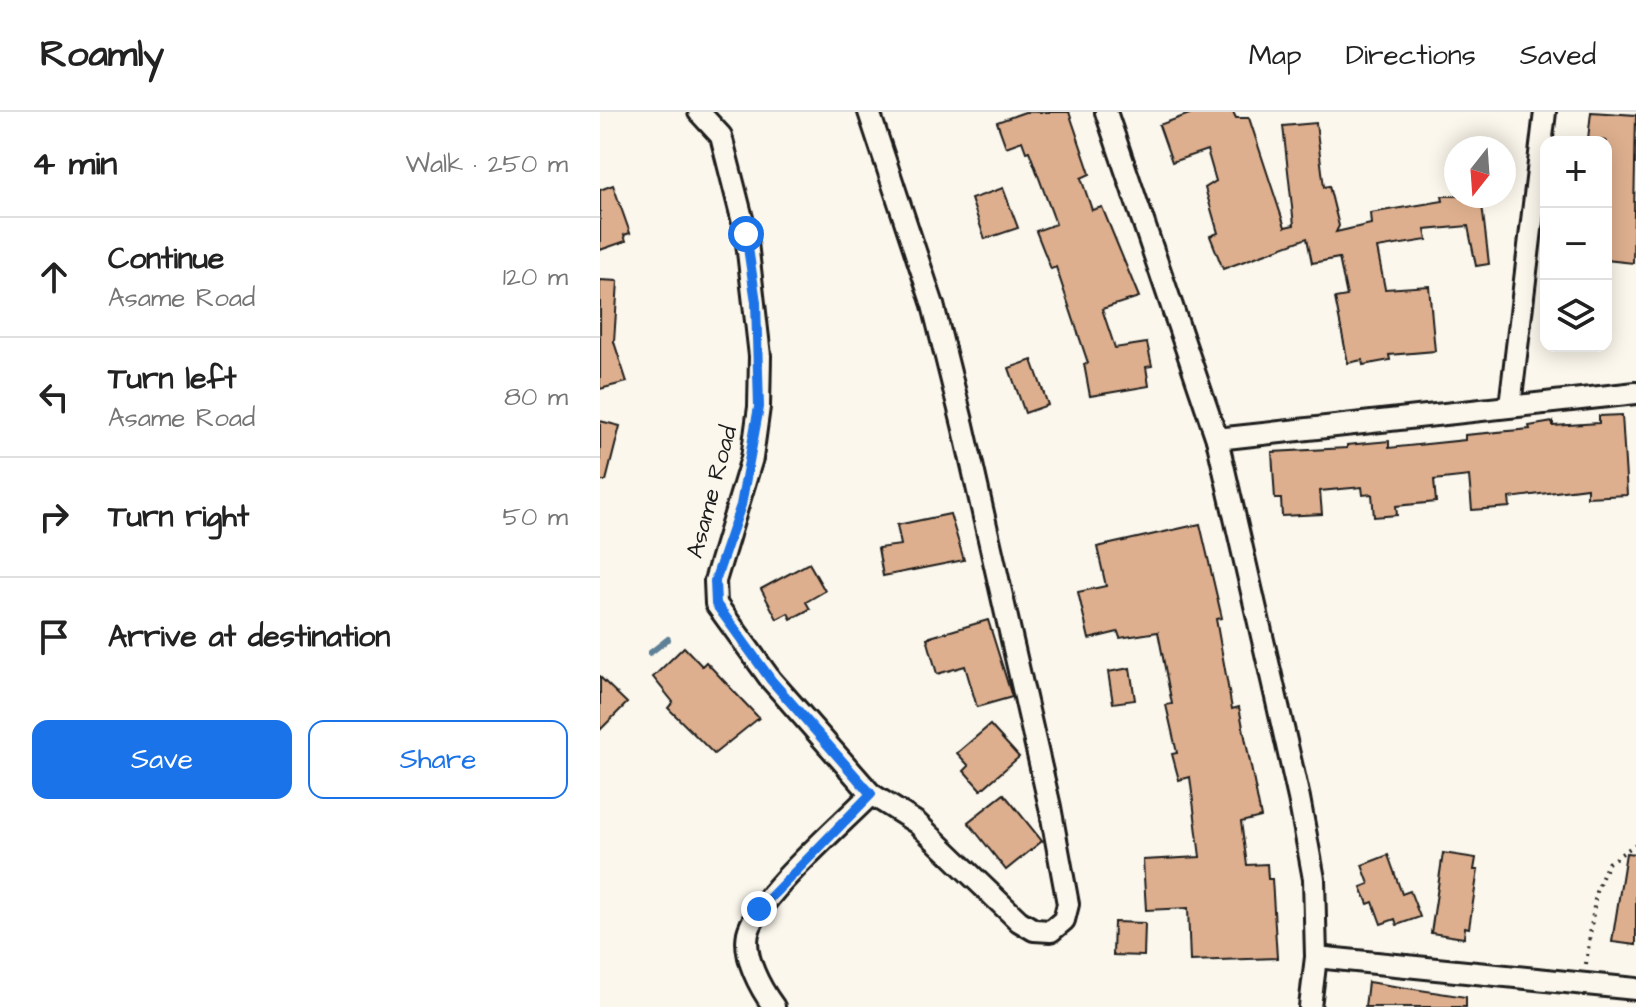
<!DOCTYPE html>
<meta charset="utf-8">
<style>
:root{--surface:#fff;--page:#f6f6f6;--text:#222;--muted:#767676;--line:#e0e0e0;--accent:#1a73e8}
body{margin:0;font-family:"Architects Daughter",sans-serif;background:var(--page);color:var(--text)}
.controls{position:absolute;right:24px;top:24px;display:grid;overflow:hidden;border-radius:16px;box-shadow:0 4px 20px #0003}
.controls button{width:72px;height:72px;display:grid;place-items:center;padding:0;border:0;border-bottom:2px solid var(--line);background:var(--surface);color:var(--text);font:40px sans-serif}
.compass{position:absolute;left:844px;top:24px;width:72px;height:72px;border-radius:50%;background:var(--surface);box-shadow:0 4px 20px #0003;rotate:197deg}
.stop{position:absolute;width:24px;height:24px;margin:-18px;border:6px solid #1a73e8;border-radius:50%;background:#fff}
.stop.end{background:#1a73e8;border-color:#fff;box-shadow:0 2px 8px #0008}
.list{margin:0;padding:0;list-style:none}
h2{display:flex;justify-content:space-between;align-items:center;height:104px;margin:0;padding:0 32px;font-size:34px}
h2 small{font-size:26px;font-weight:400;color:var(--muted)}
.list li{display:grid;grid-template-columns:52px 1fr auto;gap:24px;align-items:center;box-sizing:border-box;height:120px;padding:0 32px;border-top:2px solid var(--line)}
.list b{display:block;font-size:30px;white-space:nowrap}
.list p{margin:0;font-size:26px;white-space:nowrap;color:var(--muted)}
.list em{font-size:26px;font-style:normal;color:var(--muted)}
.actions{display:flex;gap:16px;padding:24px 32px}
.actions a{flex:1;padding:18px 0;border:2px solid var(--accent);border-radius:16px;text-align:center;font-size:28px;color:var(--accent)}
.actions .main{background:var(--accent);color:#fff}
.icon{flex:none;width:44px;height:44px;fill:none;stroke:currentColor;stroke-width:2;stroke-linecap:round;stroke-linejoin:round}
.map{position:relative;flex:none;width:1036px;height:895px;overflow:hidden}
header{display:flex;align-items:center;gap:48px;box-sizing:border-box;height:112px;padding:0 40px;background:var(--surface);border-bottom:2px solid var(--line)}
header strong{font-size:38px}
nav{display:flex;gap:44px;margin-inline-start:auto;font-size:28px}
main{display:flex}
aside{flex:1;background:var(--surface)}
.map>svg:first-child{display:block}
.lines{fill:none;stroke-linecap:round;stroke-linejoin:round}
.stream{stroke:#5d8096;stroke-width:6}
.building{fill:#ddaf8e;stroke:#1c1c1c;stroke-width:2}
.minor-casing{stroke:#1c1c1c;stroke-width:26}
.path{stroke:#1c1c1c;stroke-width:4;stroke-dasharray:2 6;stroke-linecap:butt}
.minor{stroke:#fbf7ec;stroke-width:20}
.route{stroke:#1a73e8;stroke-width:10}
.labels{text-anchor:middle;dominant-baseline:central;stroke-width:7;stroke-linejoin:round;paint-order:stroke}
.street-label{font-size:24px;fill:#1c1c1c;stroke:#fbf7ec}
</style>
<header>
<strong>Roamly</strong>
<nav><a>Map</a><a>Directions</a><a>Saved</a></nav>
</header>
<main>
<aside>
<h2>4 min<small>Walk · 250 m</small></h2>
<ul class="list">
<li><svg class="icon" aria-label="ahead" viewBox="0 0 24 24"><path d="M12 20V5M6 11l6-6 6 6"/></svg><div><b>Continue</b><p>Asame Road</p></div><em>120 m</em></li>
<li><svg class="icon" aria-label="left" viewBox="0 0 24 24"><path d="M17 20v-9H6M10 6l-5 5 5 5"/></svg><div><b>Turn left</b><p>Asame Road</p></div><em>80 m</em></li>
<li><svg class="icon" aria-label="right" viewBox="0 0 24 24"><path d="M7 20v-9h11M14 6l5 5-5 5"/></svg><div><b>Turn right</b></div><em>50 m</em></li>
<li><svg class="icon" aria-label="arrive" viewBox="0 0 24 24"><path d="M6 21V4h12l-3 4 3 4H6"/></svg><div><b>Arrive at destination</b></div></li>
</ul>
<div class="actions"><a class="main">Save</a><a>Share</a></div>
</aside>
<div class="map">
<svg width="1036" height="895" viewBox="0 0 1036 895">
<rect width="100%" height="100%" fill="#fbf7ec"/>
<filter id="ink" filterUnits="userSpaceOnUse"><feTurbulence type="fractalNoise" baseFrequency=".0125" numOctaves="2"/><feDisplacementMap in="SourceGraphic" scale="16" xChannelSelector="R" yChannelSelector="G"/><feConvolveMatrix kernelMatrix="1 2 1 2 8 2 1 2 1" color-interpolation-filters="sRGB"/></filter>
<g filter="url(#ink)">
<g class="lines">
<path class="stream" d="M 50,541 L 68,527"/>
</g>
<g class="building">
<path d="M 425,0 L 469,0 L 490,62 L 481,66 L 492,98 L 502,95 L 539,185 L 502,197 L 515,236 L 547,231 L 552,254 L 546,255 L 549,274 L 490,284 L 484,252 L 488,251 L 456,155 L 451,157 L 436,119 L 456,112 L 429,39 L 426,40 L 422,29 L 406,35 L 397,10 Z"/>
<path d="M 595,0 L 633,0 L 636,6 L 649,6 L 685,115 L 694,113 L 683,14 L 716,11 L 724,75 L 729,74 L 739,114 L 736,120 L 771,112 L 770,101 L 843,89 L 842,84 L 881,84 L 889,152 L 876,154 L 868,114 L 825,118 L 827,128 L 777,136 L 785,177 L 829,174 L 835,239 L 789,243 L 790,248 L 763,253 L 762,248 L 748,251 L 735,186 L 747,184 L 739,146 L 712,151 L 707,126 L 623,157 L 610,124 L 618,121 L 605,76 L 616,69 L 607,38 L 572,50 L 559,13 Z"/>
<path d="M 991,0 L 1036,3 L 1033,151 L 1006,148 L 1006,29 L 988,27 Z"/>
<path d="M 13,73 L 30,121 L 24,123 L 26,129 L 0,138 L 0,78 Z"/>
<path d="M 403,76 L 418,116 L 385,127 L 371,87 Z"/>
<path d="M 0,168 L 18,169 L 14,230 L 27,270 L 0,277 Z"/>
<path d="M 432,248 L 448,293 L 425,301 L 409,256 Z"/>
<path d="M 1022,303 L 1027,383 L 987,385 L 987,376 L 909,386 L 910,395 L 872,398 L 869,364 L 834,368 L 836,390 L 796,394 L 797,403 L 774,405 L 772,382 L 763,383 L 762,375 L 720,379 L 722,402 L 682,404 L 681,387 L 675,387 L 672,340 L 747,336 L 747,333 L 789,329 L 789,336 L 865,328 L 865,323 L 930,317 L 929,314 L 953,310 L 953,314 L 999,311 L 999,304 Z"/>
<path d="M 0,309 L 20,314 L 6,369 L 0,369 Z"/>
<path d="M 350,402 L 364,448 L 283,464 L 278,436 L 301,433 L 297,413 Z"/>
<path d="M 600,412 L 622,506 L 616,507 L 632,597 L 639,595 L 661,705 L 641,710 L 647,753 L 667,752 L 668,767 L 672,767 L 677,846 L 590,849 L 588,796 L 546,798 L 543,748 L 600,745 L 590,665 L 579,668 L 572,642 L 577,641 L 566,593 L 572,592 L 558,520 L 520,526 L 518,520 L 489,527 L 478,480 L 506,474 L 497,435 Z"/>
<path d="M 209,451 L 225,479 L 206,490 L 210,497 L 191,507 L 188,501 L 177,507 L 161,477 Z"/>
<path d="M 388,508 L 412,585 L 377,595 L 365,554 L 337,562 L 327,526 Z"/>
<path d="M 84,535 L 102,554 L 106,550 L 159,606 L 114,642 L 68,596 L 73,590 L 53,565 Z"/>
<path d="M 530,556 L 535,588 L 513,591 L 508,560 Z"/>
<path d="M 0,565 L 27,591 L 0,618 Z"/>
<path d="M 390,613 L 419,645 L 381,678 L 364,659 L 369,654 L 357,641 Z"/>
<path d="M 404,682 L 442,729 L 406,758 L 368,710 Z"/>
<path d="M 843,741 L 876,746 L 874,758 L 878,758 L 869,816 L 865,815 L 864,826 L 831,821 Z"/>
<path d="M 1026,741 L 1036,742 L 1036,833 L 1012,830 Z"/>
<path d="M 788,743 L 802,782 L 810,779 L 820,805 L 797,813 L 795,807 L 781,812 L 773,790 L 768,792 L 761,775 L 769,772 L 762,753 Z"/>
<path d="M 514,810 L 545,811 L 544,844 L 513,843 Z"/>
<path d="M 768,870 L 866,885 L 866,895 L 765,895 Z"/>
</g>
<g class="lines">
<defs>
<g id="minor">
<path d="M 99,0 L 121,24 L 146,122 L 160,244 L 159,295 L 152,346 L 115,469 L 116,492 L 171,568 L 271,682"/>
<path d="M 506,0 L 617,327 L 699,686 L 714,767 L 716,845 L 710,895"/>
<path d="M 910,294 L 945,0"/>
<path d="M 617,327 L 1036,281"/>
<path d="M 716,845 L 1036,877"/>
<path d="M 174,895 C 160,876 143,845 148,821 C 156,786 243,711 271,682 L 317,711 L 419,809 L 434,818 L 451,819 L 464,808 L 468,792 L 450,695 L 363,313 L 333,193 L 269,0"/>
</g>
</defs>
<use href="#minor" class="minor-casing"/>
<path class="path" d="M 986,852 L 996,780 L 1008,751 L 1036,732"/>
<use href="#minor" class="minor"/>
</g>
</g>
<g class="lines" filter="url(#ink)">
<path class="route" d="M 146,122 L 156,190 L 159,295 L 141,393 L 115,469 L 116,492 L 171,568 L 271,682 L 159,797"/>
</g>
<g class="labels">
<g class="street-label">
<text transform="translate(112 380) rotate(-75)">Asame Road</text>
</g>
</g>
</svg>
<div class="controls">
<button>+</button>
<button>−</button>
<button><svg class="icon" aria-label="layers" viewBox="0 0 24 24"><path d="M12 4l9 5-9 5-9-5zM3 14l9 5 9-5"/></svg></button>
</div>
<svg class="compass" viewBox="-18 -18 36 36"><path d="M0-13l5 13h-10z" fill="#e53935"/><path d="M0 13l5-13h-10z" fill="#767676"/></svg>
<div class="stop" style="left:146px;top:122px"></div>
<div class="stop end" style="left:159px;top:797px"></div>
</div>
</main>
